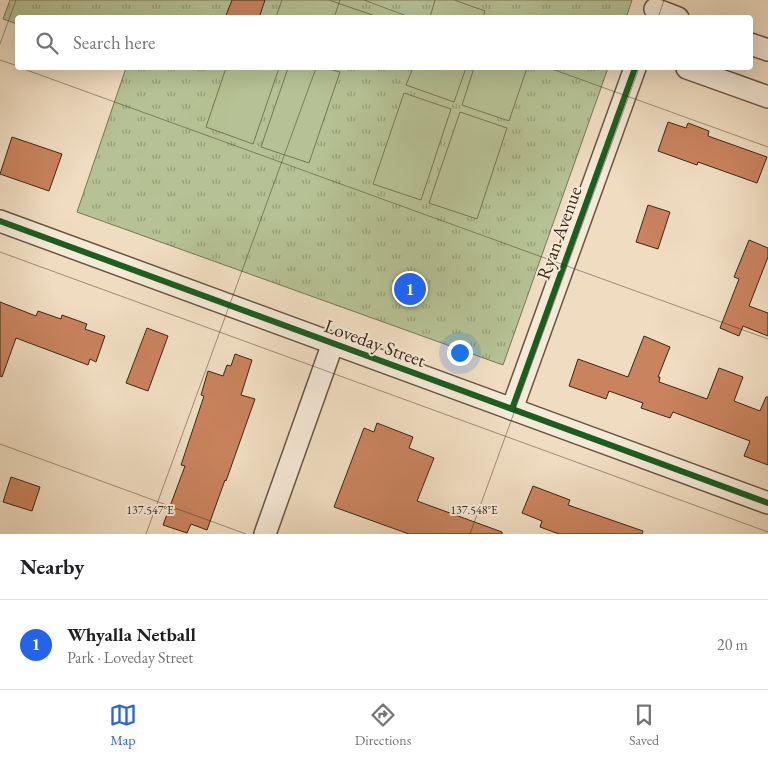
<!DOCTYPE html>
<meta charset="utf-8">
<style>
:root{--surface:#fff;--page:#f2f2f2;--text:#202124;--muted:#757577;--line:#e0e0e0;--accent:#2563eb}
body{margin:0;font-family:"EB Garamond",serif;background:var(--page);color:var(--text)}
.you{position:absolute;left:459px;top:352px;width:18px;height:18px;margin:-12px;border:4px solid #fff;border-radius:50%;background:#1a73e8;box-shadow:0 0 0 8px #1a73e833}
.badge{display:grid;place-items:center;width:32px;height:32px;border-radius:50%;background:var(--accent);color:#fff;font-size:16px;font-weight:700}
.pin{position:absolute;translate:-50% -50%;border:2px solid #fff;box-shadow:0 1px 5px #0006}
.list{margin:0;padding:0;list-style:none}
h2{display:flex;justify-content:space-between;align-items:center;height:65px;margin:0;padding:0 20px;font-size:21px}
h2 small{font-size:16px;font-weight:400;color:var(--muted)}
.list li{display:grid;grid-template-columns:32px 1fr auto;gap:15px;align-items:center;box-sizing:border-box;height:90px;padding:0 20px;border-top:1px solid var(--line)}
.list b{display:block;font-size:19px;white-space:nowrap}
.list p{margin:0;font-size:16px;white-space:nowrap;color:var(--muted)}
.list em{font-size:16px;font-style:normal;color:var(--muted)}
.icon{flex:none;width:28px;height:28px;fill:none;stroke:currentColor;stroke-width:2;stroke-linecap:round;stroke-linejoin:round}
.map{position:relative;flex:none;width:768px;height:534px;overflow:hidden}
.search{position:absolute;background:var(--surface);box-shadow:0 5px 20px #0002;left:15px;right:15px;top:15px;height:55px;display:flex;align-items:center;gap:12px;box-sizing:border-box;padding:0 18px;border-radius:5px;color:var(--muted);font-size:19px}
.sheet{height:155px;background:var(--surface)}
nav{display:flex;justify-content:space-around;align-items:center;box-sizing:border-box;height:70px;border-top:1px solid var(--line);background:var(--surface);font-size:14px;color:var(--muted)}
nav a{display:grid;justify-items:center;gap:2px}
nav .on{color:var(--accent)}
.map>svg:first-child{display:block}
.park{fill:url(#park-tufts);stroke:#787556}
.pitch{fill:#b6c295;stroke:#787556}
.building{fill:#c9835e;stroke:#3b2816}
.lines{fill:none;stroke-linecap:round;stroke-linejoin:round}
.minor-casing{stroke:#685541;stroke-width:24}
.minor{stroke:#f5e9d7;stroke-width:21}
.cycleway-casing{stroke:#f5e9d7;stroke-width:9}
.cycleway{stroke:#1b5e20;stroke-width:6}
.ticks{fill:none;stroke:#3b2816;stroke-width:1;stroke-opacity:0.45}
.labels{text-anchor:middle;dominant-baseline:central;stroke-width:4;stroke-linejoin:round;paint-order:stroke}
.street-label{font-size:19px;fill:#3b2816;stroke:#f5e9d7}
.ticks-label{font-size:12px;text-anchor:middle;fill:#3b2816;stroke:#f5e9d7;stroke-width:4;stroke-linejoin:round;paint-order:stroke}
</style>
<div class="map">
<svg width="768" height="534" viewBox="0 0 768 534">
<defs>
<pattern id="park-tufts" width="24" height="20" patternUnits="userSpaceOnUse" patternTransform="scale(1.25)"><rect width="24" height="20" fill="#b6c295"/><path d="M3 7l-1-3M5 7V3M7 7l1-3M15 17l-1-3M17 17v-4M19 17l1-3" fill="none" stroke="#959e79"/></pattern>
</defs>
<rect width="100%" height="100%" fill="#f0ddc1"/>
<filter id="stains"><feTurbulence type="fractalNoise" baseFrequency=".004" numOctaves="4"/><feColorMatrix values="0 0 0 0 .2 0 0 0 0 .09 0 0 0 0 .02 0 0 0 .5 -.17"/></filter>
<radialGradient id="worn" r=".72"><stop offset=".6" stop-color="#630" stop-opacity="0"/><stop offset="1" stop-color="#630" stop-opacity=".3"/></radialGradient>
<g class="park">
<path d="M 10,0 L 632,0 L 626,18 L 18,18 L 17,24 L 3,19 Z"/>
<path d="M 126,68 L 608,68 L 503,365 L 77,212 Z"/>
</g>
<g class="pitch">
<path d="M 282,0 L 329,0 L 378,17 L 276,17 Z"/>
<path d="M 435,0 L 454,0 L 485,11 L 483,17 L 430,17 Z"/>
<path d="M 226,68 L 279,68 L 253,144 L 206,127 Z"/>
<path d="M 288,68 L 325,68 L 340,72 L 309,163 L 261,147 Z"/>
<path d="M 413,68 L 466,68 L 454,102 L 406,85 Z"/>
<path d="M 474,68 L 527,68 L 509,121 L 462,105 Z"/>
<path d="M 404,93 L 451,109 L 421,200 L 373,184 Z"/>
<path d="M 460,112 L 507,128 L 477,219 L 429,203 Z"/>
</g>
<g class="building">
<path d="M 232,0 L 265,0 L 259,18 L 225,18 Z"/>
<path d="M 668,122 L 686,128 L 688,123 L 709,131 L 708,136 L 767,157 L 757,183 L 698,162 L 697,165 L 658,151 Z"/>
<path d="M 12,137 L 62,154 L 49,191 L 0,174 Z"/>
<path d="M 648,205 L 670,212 L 658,249 L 636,242 Z"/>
<path d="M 749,240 L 768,248 L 768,257 L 749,306 L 768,313 L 768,336 L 743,326 L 739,336 L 720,328 L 739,279 L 734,277 Z"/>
<path d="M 0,302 L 36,316 L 38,311 L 61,319 L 62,315 L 87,324 L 85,329 L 105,336 L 96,362 L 90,359 L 88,365 L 16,338 L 2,377 L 0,376 Z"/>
<path d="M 147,328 L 168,336 L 148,391 L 126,383 Z"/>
<path d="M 644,336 L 670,347 L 658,377 L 660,377 L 659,382 L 707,399 L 719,368 L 743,377 L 734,401 L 760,411 L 766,397 L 768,397 L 768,465 L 744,456 L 750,441 L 673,412 L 670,418 L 641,408 L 643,403 L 609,391 L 606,399 L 569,386 L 578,359 L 628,377 Z"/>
<path d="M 235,354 L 252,360 L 241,395 L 255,399 L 226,481 L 225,480 L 207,530 L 191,524 L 187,533 L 163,525 L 185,466 L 181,465 L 204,396 L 201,395 L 208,371 L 223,376 L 227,365 L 231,366 Z"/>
<path d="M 377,423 L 413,437 L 409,448 L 434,458 L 417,501 L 502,532 L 502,534 L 409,534 L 334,507 L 364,428 L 374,432 Z"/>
<path d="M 11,477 L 40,487 L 32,511 L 3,502 Z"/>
<path d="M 533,486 L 570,500 L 568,505 L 643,531 L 642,534 L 559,534 L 540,527 L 542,521 L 522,513 Z"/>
</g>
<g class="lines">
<defs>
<g id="minor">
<path d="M 655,9 L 678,18"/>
<path d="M 750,44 L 768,50"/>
<path d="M 687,68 L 768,97"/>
<path d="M 0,221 L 768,503"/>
<path d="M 512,409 L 635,68"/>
<path d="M 265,534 L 333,343"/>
</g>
</defs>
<use href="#minor" class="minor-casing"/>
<use href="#minor" class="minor"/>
<defs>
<g id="cycleway">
<path d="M 0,221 L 768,503"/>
<path d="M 512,409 L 635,68"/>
</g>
</defs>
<use href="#cycleway" class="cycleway-casing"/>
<use href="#cycleway" class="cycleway"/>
</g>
<path class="ticks" d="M 364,0 L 412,18M 334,18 L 340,0M 658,18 L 664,0M 0,44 L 16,0M 0,60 L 18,66M 21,68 L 768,339M 549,68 L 768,147M 0,252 L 768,532M 0,444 L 246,534M 146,534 L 316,68M 470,534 L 639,68"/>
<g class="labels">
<g class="street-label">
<text transform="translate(559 233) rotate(-70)">Ryan Avenue</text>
<text transform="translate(375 343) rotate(20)">Loveday Street</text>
</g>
</g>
<g class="ticks-label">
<text x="150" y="514">137.547°E</text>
<text x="474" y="514">137.548°E</text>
</g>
<rect width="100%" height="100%" filter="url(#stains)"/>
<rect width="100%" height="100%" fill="url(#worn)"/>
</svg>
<div class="you"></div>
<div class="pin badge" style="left:410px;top:289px">1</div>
<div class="search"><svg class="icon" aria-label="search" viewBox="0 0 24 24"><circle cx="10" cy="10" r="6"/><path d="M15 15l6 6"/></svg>Search here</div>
</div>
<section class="sheet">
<h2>Nearby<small></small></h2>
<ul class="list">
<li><span class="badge">1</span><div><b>Whyalla Netball</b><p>Park · Loveday Street</p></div><em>20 m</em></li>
</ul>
</section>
<nav>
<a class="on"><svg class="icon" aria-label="map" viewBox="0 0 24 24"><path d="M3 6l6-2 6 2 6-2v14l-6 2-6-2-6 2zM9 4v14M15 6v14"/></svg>Map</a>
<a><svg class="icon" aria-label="directions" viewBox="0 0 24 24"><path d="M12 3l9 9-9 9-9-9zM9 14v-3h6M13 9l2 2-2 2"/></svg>Directions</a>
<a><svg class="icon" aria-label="saved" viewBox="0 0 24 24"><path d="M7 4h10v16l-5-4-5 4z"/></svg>Saved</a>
</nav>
